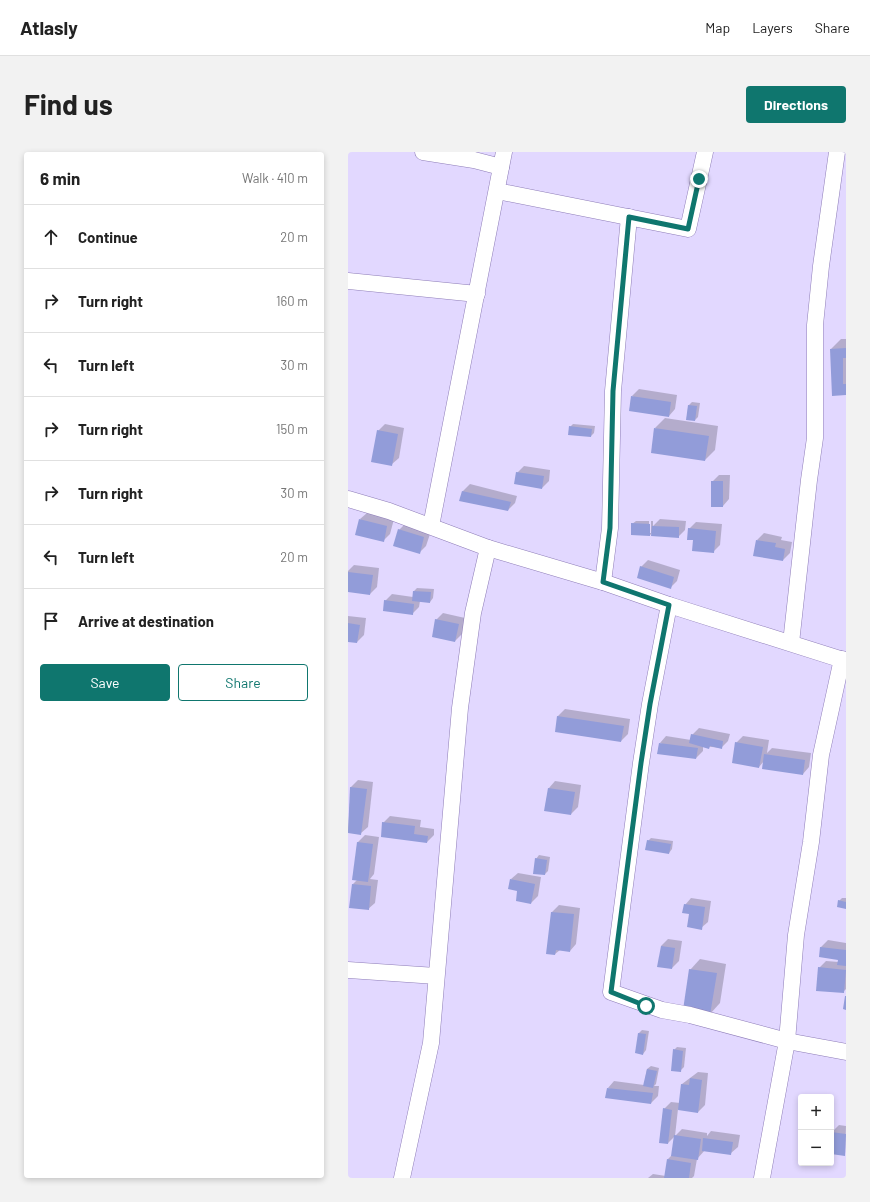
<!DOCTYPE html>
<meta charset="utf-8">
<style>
:root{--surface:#fff;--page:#f2f2f2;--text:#222;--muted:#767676;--line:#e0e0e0;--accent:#0f766e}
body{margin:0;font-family:Barlow,sans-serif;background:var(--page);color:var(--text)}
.controls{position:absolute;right:12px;bottom:12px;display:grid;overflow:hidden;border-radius:4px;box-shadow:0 2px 6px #0003}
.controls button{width:36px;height:36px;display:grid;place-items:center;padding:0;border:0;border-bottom:1px solid var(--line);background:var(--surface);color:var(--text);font:20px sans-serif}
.stop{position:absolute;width:12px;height:12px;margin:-9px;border:3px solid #0f766e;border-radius:50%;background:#fff}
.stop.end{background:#0f766e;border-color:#fff;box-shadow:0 1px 4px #0008}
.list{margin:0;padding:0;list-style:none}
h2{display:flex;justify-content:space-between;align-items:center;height:52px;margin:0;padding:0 16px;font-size:17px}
h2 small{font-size:13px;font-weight:400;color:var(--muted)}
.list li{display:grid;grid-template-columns:26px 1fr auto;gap:12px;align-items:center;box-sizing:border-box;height:64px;padding:0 16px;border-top:1px solid var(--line)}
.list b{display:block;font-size:15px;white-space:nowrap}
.list em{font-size:13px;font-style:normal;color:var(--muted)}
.actions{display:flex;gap:8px;padding:12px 16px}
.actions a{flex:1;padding:9px 0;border:1px solid var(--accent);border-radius:4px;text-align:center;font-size:14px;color:var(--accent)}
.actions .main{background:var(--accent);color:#fff}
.icon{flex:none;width:22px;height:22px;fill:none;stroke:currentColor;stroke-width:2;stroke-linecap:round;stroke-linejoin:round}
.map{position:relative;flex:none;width:498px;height:1026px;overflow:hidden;border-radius:4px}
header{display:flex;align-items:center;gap:24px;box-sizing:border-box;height:56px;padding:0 20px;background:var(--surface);border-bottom:1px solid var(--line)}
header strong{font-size:19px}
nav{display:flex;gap:22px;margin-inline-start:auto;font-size:14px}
.intro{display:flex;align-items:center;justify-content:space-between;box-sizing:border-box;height:96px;padding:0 24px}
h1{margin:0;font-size:28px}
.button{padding:10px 18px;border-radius:4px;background:var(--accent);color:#fff;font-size:14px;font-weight:700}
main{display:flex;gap:24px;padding:0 24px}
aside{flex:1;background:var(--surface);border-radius:4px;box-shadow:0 2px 6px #0003}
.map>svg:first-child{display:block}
.shadow{fill:#0003}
.building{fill:#929cd9}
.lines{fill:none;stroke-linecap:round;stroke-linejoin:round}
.street-casing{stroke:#8e7db8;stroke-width:17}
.street{stroke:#fff;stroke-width:16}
.route{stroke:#0f766e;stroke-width:5}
</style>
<header>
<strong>Atlasly</strong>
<nav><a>Map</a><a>Layers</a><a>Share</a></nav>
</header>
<div class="intro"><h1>Find us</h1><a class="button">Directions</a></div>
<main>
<aside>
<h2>6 min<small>Walk · 410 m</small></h2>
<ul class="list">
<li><svg class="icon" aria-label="ahead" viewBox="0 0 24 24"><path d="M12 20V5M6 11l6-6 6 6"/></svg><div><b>Continue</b></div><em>20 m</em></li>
<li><svg class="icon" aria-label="right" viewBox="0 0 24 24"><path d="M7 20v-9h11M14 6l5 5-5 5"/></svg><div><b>Turn right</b></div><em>160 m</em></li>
<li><svg class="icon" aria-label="left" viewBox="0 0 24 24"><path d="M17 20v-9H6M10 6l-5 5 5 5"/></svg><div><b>Turn left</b></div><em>30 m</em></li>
<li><svg class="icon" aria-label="right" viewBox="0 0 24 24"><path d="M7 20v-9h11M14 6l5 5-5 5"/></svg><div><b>Turn right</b></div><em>150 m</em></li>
<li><svg class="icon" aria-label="right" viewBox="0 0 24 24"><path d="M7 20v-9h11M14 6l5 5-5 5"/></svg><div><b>Turn right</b></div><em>30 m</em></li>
<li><svg class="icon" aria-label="left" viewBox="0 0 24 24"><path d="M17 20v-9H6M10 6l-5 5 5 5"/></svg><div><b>Turn left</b></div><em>20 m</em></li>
<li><svg class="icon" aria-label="arrive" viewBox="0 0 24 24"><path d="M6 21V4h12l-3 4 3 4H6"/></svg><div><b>Arrive at destination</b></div></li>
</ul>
<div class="actions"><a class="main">Save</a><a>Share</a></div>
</aside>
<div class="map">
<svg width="498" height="1026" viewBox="0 0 498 1026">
<rect width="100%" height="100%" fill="#e2d8ff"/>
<g class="shadow">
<path d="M 493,187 L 498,187 L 498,242 L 483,197 Z"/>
<path d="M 291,237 L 329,243 L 327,257 L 321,264 L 284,244 Z"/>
<path d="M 344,250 L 352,251 L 350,265 L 347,268 L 341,253 Z"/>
<path d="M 317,266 L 370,274 L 367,298 L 357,308 L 307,276 Z"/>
<path d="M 37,272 L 56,276 L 51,306 L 44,312 L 30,279 Z"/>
<path d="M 225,272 L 247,274 L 246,281 L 243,284 L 222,275 Z"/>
<path d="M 176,314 L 202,318 L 201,329 L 194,336 L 169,321 Z"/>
<path d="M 371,323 L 382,323 L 381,347 L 375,354 L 364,330 Z"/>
<path d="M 122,332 L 169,344 L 167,351 L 160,358 L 113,348 L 115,339 Z"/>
<path d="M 19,361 L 46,367 L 42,382 L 35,389 L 12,367 Z"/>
<path d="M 312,367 L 338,369 L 337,378 L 330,385 L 305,380 L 302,383 L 284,372 L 288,369 L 301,369 L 301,381 L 303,381 L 303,369 L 305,369 L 305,374 Z"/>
<path d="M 348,370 L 374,372 L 372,393 L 365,400 L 341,377 Z"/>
<path d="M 58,371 L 83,379 L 78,394 L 71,401 L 51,378 Z"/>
<path d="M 416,381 L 434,385 L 433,388 L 444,390 L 442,401 L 435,408 L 409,388 Z"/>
<path d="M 300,408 L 332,418 L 329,429 L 322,436 L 293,415 Z"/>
<path d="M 6,413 L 31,416 L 29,435 L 22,442 L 0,439 L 0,419 Z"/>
<path d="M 69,436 L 86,437 L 85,446 L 82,450 L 72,449 L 71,455 L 64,462 L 37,449 L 44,442 L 65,445 L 66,439 Z"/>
<path d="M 95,461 L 117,466 L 114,482 L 107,489 L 88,468 Z"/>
<path d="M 0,464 L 18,466 L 16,483 L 9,490 L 0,489 Z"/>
<path d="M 217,557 L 282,567 L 280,582 L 273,589 L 208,579 L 210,564 Z"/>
<path d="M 351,576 L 382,582 L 380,589 L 373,596 L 355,594 L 355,599 L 348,606 L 312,591 L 318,584 L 343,588 L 344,583 Z"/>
<path d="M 395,584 L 421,588 L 419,601 L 424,596 L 463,601 L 461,615 L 455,622 L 416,609 L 411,615 L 388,591 Z"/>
<path d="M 10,628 L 25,630 L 20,675 L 13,681 L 0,680 L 3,635 Z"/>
<path d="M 207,629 L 233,633 L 230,655 L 223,662 L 198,658 L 201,636 Z"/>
<path d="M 42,664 L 73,668 L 72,675 L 86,677 L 86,683 L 79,690 L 35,671 Z"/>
<path d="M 17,683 L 31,685 L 26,722 L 22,727 L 30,728 L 27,751 L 20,757 L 5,732 L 9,728 L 5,727 L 10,690 Z"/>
<path d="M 303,686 L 325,689 L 324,697 L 321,701 L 300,689 Z"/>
<path d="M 191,703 L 202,705 L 200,719 L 197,722 L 188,707 Z"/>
<path d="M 170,721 L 193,725 L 190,744 L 183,751 L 163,727 Z"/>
<path d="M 343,746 L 363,749 L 360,770 L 353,776 L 337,753 Z"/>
<path d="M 494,746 L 498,746 L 498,756 L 491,749 Z"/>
<path d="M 211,753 L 232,756 L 228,792 L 222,799 L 212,798 L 207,802 L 199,802 L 204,760 Z"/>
<path d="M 320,787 L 334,789 L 331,809 L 324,816 L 313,794 Z"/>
<path d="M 480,788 L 498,791 L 498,837 L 495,840 L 471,816 L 478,809 L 491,810 L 491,807 L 472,804 L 473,795 Z"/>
<path d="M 352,807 L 378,812 L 372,851 L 362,862 L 342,818 Z"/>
<path d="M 294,878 L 301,879 L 298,898 L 295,902 L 291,881 Z"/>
<path d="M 329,895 L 338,896 L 336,915 L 332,919 L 326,898 Z"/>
<path d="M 303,914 L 311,916 L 308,932 L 306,934 L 311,934 L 310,944 L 303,951 L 260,936 L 266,929 L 296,933 L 299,917 Z"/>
<path d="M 350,920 L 360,921 L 357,953 L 350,960 L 330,957 L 327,984 L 334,977 L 359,981 L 359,984 L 363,979 L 392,983 L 390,995 L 383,1001 L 357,998 L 349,1007 L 346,1024 L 344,1026 L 300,1026 L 305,1022 L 318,1024 L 320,1007 L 324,1003 L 327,984 L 320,991 L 316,957 L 323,950 L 332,951 L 334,932 Z"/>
<path d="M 491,973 L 498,974 L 497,1003 L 483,1001 L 484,980 Z"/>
</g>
<g class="building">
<path d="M 498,196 L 498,206 L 495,206 L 495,232 L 498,232 L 498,243 L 484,244 L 482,197 Z"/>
<path d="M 283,244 L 323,250 L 321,265 L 281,259 Z"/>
<path d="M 340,253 L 349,254 L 347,269 L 338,268 Z"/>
<path d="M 221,274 L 244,277 L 243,285 L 220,283 Z"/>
<path d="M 306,276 L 361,284 L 357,309 L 303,301 Z"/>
<path d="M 29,278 L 50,282 L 44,314 L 23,310 Z"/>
<path d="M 168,320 L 196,324 L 194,337 L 166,332 Z"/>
<rect x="363" y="329" width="12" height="26"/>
<path d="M 114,339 L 163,350 L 160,359 L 111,349 Z"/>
<path d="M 11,367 L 39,374 L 36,390 L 7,383 Z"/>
<path d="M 283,371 L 302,372 L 302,384 L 283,383 Z"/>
<path d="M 304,374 L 331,375 L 331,386 L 303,384 Z"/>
<path d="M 340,376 L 368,379 L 366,401 L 344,399 L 345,388 L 339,388 Z"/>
<path d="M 50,377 L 76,385 L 72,402 L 45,394 Z"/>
<path d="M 408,388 L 428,391 L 427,395 L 437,397 L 435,409 L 405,404 Z"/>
<path d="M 292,414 L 326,425 L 323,437 L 289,426 Z"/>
<path d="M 0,420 L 25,423 L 22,443 L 0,440 Z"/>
<path d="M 65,439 L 83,440 L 82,451 L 64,449 Z"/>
<path d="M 36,448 L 66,452 L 65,463 L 35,459 Z"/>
<path d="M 87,467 L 111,472 L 107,490 L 84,485 Z"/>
<path d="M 0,471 L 12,473 L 9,491 L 0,490 Z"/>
<path d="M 209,564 L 276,574 L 273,590 L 207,580 Z"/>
<path d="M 343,582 L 375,589 L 374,597 L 362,594 L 361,597 L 341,591 Z"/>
<path d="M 387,590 L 415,595 L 411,616 L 384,611 Z"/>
<path d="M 311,591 L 350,596 L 348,607 L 309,602 Z"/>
<path d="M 416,602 L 457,608 L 455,623 L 414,617 Z"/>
<path d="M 2,635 L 19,637 L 13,683 L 0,681 Z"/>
<path d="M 200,636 L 227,640 L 223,663 L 196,659 Z"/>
<path d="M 34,670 L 67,674 L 66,682 L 80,684 L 79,691 L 33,685 Z"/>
<path d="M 299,688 L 323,692 L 321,702 L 297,698 Z"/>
<path d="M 9,690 L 25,692 L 20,730 L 4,728 Z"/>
<path d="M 187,706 L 199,708 L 197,723 L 185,722 Z"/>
<path d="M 162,727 L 187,732 L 183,752 L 168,749 L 169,739 L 160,737 Z"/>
<path d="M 4,732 L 23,734 L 21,758 L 1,756 Z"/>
<path d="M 490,748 L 498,750 L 498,757 L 489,755 Z"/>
<path d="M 336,752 L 357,755 L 354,778 L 339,775 L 341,762 L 334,761 Z"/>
<path d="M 203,760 L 226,762 L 222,800 L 208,798 L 207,803 L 198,802 Z"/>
<path d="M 313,794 L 327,796 L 324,817 L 309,815 Z"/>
<path d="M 472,795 L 498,798 L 498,814 L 489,813 L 490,808 L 471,805 Z"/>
<path d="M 470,815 L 498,818 L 496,841 L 468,839 Z"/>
<path d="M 341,817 L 369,821 L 362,863 L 335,858 Z"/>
<path d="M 497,844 L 498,844 L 498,858 L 495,857 Z"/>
<path d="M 290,881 L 298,882 L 295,903 L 287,901 Z"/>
<path d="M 325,897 L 335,899 L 333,920 L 323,919 Z"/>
<path d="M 299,917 L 309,919 L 305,936 L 295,934 Z"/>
<path d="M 342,926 L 354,928 L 350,961 L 330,958 L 333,932 L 341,933 Z"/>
<path d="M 259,936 L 305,941 L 303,952 L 257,946 Z"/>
<path d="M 315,956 L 324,958 L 320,992 L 311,991 Z"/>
<path d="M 483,980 L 498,982 L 497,1004 L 483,1002 Z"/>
<path d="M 326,983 L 353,987 L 350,1008 L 323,1004 Z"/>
<path d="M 355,986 L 385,990 L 383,1003 L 354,999 Z"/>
<path d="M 319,1007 L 343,1011 L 341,1026 L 316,1026 Z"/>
</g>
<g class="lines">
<defs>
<g id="street">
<path d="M 75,0 L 126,8 L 153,15"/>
<path d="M 149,39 L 340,77 L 357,0"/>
<path d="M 0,129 L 129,142"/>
<path d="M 0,347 L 41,359 L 140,396 L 255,430 L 321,453 L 498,509"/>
<path d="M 83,374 L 156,0"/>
<path d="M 255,430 L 262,376 L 265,239 L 281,65"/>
<path d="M 321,453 L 302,552 L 293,611 L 263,840 L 314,858 L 342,863 L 439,889 L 498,900"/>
<path d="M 443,491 L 461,328 L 467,286 L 467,173 L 473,114 L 489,0"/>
<path d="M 0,818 L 88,824"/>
<path d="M 54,1026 L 83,891 L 112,556 L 125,461 L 140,396"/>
<path d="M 414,1026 L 439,889 L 448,783 L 463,690 L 473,603 L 494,507"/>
</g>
</defs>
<use href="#street" class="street-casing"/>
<use href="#street" class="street"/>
</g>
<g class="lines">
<path class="route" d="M 298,854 L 263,840 L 293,611 L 302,552 L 321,453 L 255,430 L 262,376 L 265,239 L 281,65 L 340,77 L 351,27"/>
</g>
</svg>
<div class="controls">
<button>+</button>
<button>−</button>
</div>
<div class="stop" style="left:298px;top:854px"></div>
<div class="stop end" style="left:351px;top:27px"></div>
</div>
</main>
